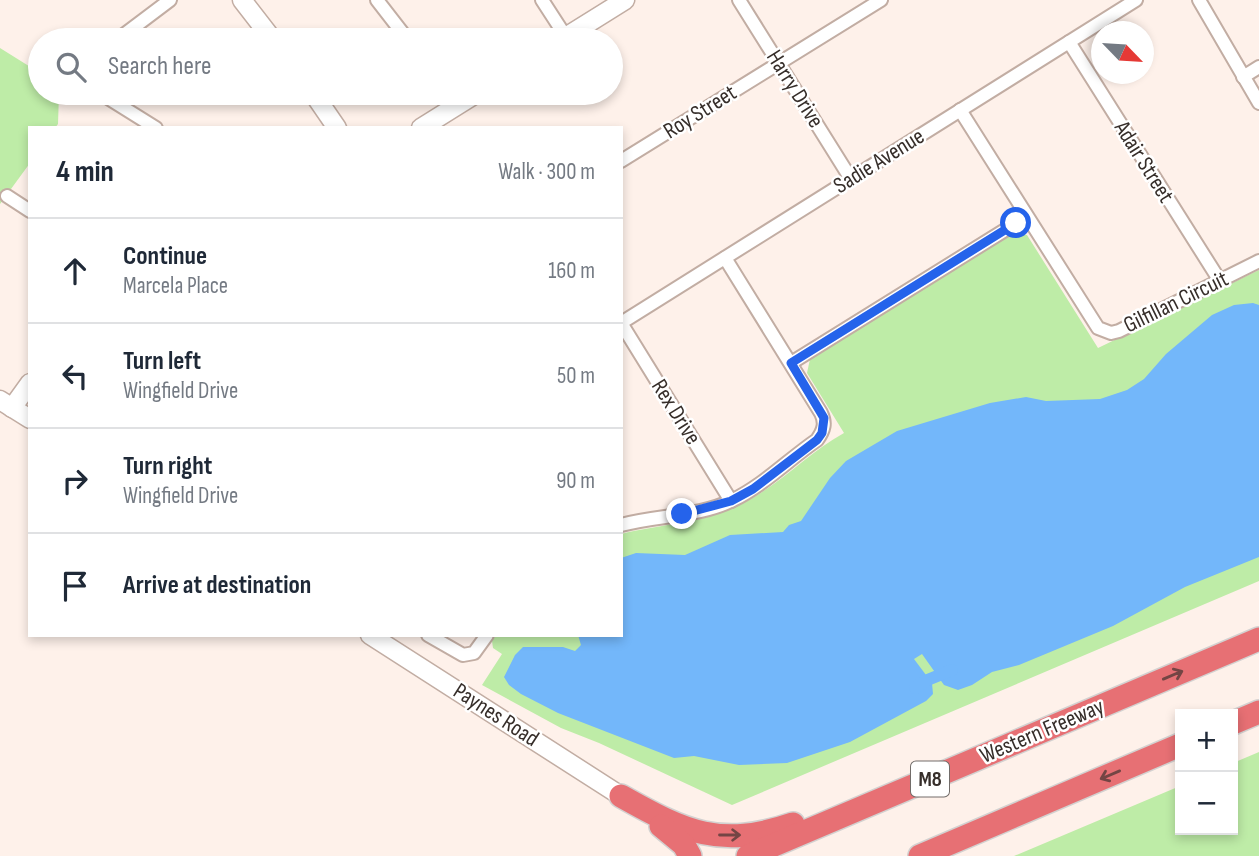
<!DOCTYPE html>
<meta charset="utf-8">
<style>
:root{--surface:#fff;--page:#f6f6f7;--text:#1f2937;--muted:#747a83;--line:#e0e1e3}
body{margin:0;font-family:"Sofia Sans Condensed",sans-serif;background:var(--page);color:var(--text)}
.controls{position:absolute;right:21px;bottom:21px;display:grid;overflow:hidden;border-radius:0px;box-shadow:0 4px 10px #0003}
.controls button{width:63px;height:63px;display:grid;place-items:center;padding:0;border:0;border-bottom:2px solid var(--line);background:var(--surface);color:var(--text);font:35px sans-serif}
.compass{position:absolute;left:1091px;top:21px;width:63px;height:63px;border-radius:50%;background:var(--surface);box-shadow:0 4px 10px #0003;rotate:115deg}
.stop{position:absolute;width:21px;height:21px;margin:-16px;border:5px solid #2563eb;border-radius:50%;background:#fff}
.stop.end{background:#2563eb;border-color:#fff;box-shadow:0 2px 7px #0008}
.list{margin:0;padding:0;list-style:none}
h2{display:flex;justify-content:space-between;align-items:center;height:91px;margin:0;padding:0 28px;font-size:30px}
h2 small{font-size:23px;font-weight:400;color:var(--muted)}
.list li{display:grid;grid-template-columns:46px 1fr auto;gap:21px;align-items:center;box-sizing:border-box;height:105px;padding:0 28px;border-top:2px solid var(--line)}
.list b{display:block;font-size:26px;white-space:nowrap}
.list p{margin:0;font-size:23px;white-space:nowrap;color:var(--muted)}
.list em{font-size:23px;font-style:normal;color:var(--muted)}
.icon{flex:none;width:38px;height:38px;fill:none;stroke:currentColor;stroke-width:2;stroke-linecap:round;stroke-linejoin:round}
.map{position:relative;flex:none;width:1259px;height:856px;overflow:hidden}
.search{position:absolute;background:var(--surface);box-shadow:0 4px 10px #0003;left:28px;top:28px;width:595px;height:77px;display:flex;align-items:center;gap:18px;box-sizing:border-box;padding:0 24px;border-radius:38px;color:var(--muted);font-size:26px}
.panel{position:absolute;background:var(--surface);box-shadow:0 4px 10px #0003;left:28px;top:126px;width:595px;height:511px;border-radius:0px}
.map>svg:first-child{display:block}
.green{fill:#beeca7}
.water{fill:#73b7fa}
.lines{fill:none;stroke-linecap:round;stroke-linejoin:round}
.canal{stroke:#73b7fa;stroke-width:12}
.street-casing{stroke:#c2ada3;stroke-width:16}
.secondary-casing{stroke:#c2ada3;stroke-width:21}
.highway-casing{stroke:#d3d1d0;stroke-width:26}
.street{stroke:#fff;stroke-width:12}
.secondary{stroke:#fff;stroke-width:18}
.highway{stroke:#e77074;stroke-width:23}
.oneway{stroke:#744544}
.route{stroke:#2563eb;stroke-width:9}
.labels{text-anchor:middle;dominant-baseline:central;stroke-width:5;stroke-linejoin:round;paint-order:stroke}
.shield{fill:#fff;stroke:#726d6a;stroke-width:2}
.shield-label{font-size:21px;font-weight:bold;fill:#362e2a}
.street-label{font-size:23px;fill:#362e2a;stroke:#fff}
</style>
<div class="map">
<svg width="1259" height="856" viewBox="0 0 1259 856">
<rect width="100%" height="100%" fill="#fef1ea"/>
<g class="green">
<path d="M 0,48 L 40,73 L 40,93 L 59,93 L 58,124 L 55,128 L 30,128 L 30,163 L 0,204 Z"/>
<path d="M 1013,232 L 1027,235 L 1098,348 L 1259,270 L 1259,581 L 732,805 L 599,743 L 561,728 L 482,685 L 502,654 L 493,648 L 492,641 L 496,635 L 621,635 L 621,534 C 660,524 700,524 737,506 C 777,488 806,454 844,433 L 807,373 L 810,359 Z"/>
<path d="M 1259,752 L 1259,856 L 1014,856 L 1180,786 L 1180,830 L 1233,830 L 1233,763 Z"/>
</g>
<path class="water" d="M 1253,303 L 1259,305 L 1259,557 L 1185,587 L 1113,626 L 1019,665 L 992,672 L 972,685 L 958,690 L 944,685 L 922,654 L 914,659 L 932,683 L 933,694 L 926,701 L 850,742 L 787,763 L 739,765 L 694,756 L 674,758 L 558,713 L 521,694 L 509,685 L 504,677 L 515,655 L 523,647 L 563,647 L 575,651 L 581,645 L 578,635 L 621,635 L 621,558 L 636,553 L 685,555 L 730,535 L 783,532 L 789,525 L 801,521 L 830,478 L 846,461 L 897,431 L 990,403 L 1026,397 L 1046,401 L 1100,399 L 1127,390 L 1144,379 L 1166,354 L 1212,315 L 1234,305 Z"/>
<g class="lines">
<path class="canal" d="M 915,688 L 925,681 L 952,670"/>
<defs>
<g id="street">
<path d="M 377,0 L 408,40"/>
<path d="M 542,0 L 566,37"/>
<path d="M 739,0 L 851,179"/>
<path d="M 1199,0 L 1259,103"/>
<path d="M 117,40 L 170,0"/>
<path d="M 1069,42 L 1220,281"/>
<path d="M 1243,77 L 1259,67"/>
<path d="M 100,93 L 156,128"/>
<path d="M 442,93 L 453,108"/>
<path d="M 960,110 L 1098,328 L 1111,333 L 1119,331 L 1259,261"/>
<path d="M 621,161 L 881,0"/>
<path d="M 7,196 L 30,211"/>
<path d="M 791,363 L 1026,217"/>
<path d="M 731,501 L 621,323 L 1136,0"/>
<path d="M 621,525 C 658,515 699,517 733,500 C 764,485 789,459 817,440 C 824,430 826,423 821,413 L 725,258"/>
<path d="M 428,635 L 463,655 L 474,653 L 487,635"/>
</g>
<g id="secondary">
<path d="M 242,0 L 273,40"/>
<path d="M 561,40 L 625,0"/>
<path d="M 313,93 L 337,128"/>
<path d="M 421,128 L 477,93"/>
<path d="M 0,400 L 30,419"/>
<path d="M 12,408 L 30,383"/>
<path d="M 370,635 L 621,796"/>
</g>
<g id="highway">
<path d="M 1233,723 L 1259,712"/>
<path d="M 621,796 C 685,832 720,849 793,824"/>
<path d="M 661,826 L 684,845 L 690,856"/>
<path d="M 748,856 L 1259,639"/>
<path d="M 920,856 L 1180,745"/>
</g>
</defs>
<use href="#street" class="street-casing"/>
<use href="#secondary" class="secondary-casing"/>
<use href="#highway" class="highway-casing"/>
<use href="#street" class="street"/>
<use href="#secondary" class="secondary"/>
<use href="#highway" class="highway"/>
</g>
<defs><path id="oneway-shaft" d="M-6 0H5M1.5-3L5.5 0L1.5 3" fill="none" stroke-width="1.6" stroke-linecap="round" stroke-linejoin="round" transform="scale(1.75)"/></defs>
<g class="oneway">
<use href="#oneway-shaft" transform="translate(1173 675) rotate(-23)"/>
<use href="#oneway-shaft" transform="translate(1110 775) rotate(157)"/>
<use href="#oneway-shaft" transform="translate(730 835)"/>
</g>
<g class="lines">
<path class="route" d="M 682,514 L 731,501 L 753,489 L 817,440 L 822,433 L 824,418 L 791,363 L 1016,223"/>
</g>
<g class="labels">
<rect class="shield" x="911" y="761.5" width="38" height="35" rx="5"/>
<g class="shield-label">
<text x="930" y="779">M8</text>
</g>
<g class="street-label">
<text transform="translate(795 89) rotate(58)">Harry Drive</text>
<text transform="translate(700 112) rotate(-32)">Roy Street</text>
<text transform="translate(879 161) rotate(-32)">Sadie Avenue</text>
<text transform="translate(1144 162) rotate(58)">Adair Street</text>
<text transform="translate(1176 302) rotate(-26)">Gilfillan Circuit</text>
<text transform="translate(676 412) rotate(58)">Rex Drive</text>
<text transform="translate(496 715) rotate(33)">Paynes Road</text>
<text transform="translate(1042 731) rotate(-23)">Western Freeway</text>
</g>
</g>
</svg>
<div class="controls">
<button>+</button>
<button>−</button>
</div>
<svg class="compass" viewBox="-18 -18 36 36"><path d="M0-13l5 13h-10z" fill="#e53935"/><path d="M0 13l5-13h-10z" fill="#747a83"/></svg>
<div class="stop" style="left:1016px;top:223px"></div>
<div class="stop end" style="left:682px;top:514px"></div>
<div class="search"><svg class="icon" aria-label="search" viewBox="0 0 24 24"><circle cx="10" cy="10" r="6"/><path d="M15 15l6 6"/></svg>Search here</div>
<section class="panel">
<h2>4 min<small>Walk · 300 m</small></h2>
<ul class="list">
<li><svg class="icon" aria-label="ahead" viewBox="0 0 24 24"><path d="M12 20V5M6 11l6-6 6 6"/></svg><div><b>Continue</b><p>Marcela Place</p></div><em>160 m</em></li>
<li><svg class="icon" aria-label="left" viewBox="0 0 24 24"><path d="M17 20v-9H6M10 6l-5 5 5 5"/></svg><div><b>Turn left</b><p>Wingfield Drive</p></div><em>50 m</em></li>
<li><svg class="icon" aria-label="right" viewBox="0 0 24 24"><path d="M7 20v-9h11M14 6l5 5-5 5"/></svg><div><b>Turn right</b><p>Wingfield Drive</p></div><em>90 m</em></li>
<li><svg class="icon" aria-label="arrive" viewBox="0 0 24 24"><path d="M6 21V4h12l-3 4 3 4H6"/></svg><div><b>Arrive at destination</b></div></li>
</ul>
</section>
</div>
